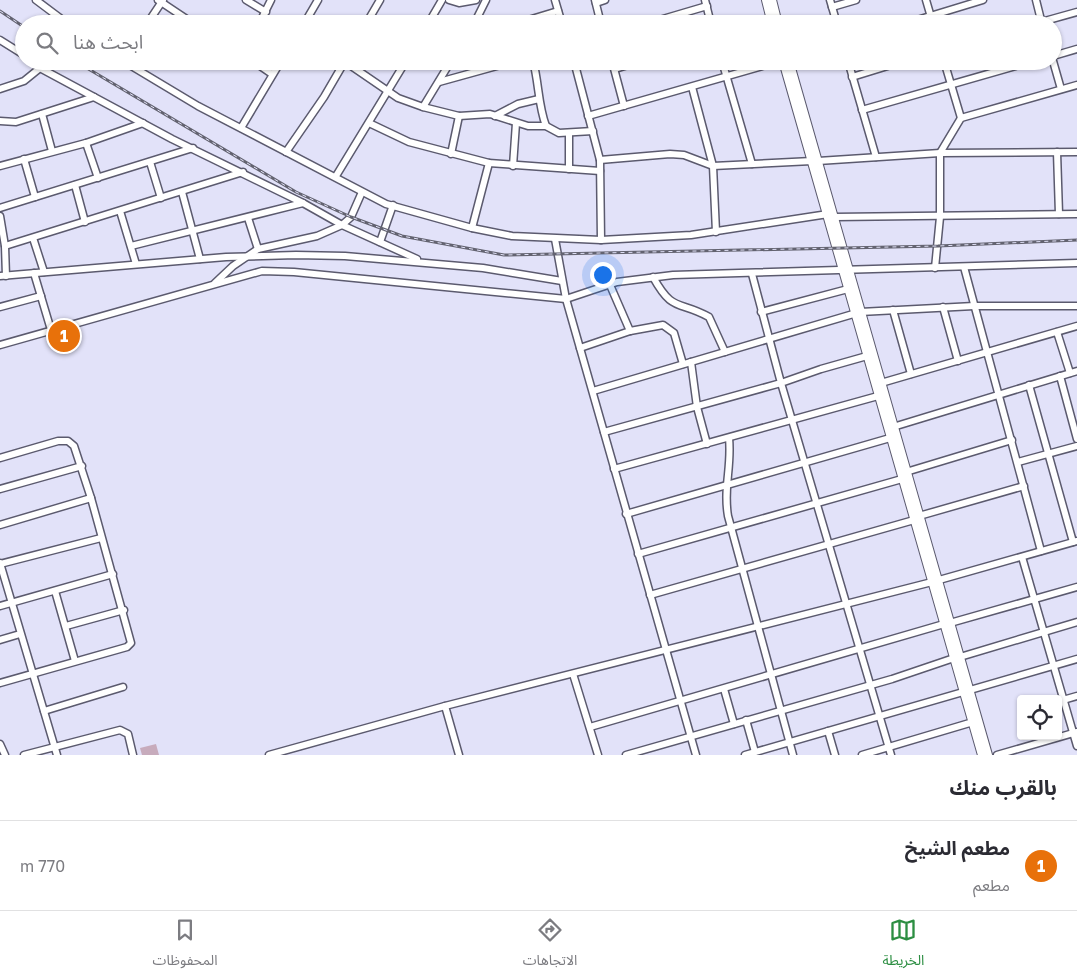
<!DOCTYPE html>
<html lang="ar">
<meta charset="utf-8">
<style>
:root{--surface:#fff;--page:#f2f2f3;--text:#2b2b33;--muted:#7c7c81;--line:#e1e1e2;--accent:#2c8e42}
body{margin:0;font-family:"Golos Text","Noto Sans Arabic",sans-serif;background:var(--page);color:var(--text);direction:rtl}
.controls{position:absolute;right:15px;bottom:15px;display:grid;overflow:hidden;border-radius:5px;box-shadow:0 1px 4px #0004}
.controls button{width:45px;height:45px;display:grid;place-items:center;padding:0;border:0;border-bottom:1px solid var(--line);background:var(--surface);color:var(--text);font:25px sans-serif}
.you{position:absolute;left:602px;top:274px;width:18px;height:18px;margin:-12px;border:4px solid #fff;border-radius:50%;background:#1a73e8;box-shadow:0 0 0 8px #1a73e833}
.badge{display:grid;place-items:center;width:32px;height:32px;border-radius:50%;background:var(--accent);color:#fff;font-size:16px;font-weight:700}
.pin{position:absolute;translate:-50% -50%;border:2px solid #fff;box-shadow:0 1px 5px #0006}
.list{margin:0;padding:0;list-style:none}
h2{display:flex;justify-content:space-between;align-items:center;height:65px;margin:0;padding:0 20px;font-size:21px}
h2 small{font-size:16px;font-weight:400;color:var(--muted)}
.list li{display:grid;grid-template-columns:32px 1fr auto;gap:15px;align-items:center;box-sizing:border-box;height:90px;padding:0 20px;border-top:1px solid var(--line)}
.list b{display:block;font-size:19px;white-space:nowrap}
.list p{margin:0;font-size:16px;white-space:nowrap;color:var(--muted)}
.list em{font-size:16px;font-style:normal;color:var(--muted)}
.icon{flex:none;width:28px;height:28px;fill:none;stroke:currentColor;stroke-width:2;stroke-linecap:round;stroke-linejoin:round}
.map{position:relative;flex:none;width:1077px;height:755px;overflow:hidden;direction:ltr}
.search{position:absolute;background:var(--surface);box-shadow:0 1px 4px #0004;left:15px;right:15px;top:15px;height:55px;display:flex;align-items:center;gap:12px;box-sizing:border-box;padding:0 18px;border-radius:28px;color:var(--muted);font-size:19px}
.sheet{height:155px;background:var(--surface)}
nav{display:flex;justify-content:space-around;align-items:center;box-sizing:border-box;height:70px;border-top:1px solid var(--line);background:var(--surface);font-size:14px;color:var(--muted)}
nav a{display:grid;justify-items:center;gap:2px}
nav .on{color:var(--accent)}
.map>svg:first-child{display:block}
.green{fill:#c7abbc}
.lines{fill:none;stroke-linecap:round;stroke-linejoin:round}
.minor-casing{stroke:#5b5a6e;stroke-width:9}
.major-casing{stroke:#5b5a6e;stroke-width:10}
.minor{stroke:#fff;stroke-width:6}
.major{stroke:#fff;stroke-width:8}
.rail-casing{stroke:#636370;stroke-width:3}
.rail{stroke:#e2e2f9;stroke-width:1;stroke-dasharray:4;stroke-linecap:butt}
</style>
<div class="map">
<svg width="1077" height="755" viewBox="0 0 1077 755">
<rect width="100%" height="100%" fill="#e2e2f9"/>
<path class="green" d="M 156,744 L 159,755 L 142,755 L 140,748 Z"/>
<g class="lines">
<defs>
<g id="minor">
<path d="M 36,0 L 68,24"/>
<path d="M 158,0 L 194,24"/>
<path d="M 246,0 L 266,12"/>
<path d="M 449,0 L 459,3 L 476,0"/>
<path d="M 555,0 L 562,24"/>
<path d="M 595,0 L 601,24"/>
<path d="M 705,0 L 711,24"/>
<path d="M 830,0 L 837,24"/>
<path d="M 926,0 L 933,24"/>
<path d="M 1036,0 L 1042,24"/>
<path d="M 596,3 L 605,0"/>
<path d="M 832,7 L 856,0"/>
<path d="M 147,24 L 163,0"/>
<path d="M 259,24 L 271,0"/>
<path d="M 304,24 L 318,0"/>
<path d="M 366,24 L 380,0"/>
<path d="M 428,24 L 442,0"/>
<path d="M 474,24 L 486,0"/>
<path d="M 515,24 L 558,11"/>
<path d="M 646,24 L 707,6"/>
<path d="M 904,24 L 983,0"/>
<path d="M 1034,24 L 1077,12"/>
<path d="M 0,40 L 24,55"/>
<path d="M 1053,56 L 1077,49"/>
<path d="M 32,61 L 40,68 L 172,139 L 303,203 L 342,225 L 417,259"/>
<path d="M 123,61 L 198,106 L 386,204 L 472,228 L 512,236 L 601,240 L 691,235 L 828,214"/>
<path d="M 253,61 L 272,74"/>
<path d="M 344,61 L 398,98 L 423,107 L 459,116 L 490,114 L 528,126 L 546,126 L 559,133 L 593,131"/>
<path d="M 533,61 C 539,83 538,105 546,126"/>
<path d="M 574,61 L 600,160 L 601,240"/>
<path d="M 612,61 L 624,106"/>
<path d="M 722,61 L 752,164"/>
<path d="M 848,61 L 876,157"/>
<path d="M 944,61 L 961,118"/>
<path d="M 1053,61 L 1061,89"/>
<path d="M 615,69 L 641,61"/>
<path d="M 852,77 L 904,61"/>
<path d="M 439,82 L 515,61"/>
<path d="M 692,87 L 713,166 L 716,232"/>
<path d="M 0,89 L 24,81 L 40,68"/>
<path d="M 423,107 L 451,61"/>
<path d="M 862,110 L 1033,61"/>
<path d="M 42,114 L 52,151"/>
<path d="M 495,116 L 518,104 L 539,99"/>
<path d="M 588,116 L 780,61"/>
<path d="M 0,121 L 16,122 L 94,97"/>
<path d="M 369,123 L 409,142 L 489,163 L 600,171"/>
<path d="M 241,128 L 281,61"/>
<path d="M 86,143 L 98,178"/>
<path d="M 286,152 L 324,97 L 345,61"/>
<path d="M 1057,152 L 1059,214"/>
<path d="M 451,154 L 459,116"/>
<path d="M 24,159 L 35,197"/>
<path d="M 600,160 L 670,154 L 684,155 L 713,166 L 812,161"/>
<path d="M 818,161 L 940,153 L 1077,152"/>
<path d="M 150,162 L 161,198"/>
<path d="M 0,166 L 86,143 L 143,123"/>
<path d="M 513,166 L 516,123"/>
<path d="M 569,169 L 569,134"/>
<path d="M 336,176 L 406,61"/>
<path d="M 75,185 L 85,222"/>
<path d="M 182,192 L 200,259"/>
<path d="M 0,208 L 193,148"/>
<path d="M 120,211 L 136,264"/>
<path d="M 0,216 L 5,246 L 6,276"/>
<path d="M 835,217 L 1077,214"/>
<path d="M 248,218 L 258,249"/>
<path d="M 472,228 L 489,163"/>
<path d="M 33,238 L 44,272"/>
<path d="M 555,239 L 566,299 L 696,755"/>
<path d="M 380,242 L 393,205"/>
<path d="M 5,246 L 243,172"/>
<path d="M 131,246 L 303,203"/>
<path d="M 964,267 L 1041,551"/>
<path d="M 935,268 L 940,217 L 940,153 L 961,118 L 1077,85"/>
<path d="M 34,273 L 51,330"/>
<path d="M 0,276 L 226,257 L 296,255 L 345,256 L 483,268 L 562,281"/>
<path d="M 653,277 C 673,313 678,300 709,317 L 725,352"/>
<path d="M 215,283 L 233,266 L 258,249 L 317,236 L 342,225 L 351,217 L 362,192"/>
<path d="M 610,285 L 630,331"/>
<path d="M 0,307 L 41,296"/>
<path d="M 943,307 L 958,361"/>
<path d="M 893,310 L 911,374"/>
<path d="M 761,312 L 848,289"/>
<path d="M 1057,332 L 1070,373"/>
<path d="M 0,345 L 262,271 L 294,272 L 566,299 L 617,282 L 673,275 L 1077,263"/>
<path d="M 580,348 L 630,331 L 663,325 L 674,333 L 683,364"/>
<path d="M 867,356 L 821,369 L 781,383 L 891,755"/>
<path d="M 691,362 L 697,407 L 707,444"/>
<path d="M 1060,376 L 1077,439"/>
<path d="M 881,383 L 1077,326"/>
<path d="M 1029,385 L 1073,542"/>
<path d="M 593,391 L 860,312 L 974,306 L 1077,306"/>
<path d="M 893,427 L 1077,371"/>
<path d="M 604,432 L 781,383 L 752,274"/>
<path d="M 729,438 C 732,467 723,487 728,516 L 793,755"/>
<path d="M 0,458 L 58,441 L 68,441 L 74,446 L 91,498 L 131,643 L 127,647 L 0,683"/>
<path d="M 1018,462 L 1077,446"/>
<path d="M 614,469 L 878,396"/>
<path d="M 906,472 L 1012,440"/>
<path d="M 0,489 L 82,466"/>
<path d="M 626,514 L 890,438"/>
<path d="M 919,516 L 1024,486"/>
<path d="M 0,525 L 91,498"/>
<path d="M 638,554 L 902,479"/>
<path d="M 1022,557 L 1077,746"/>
<path d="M 0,563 L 57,755"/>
<path d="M 0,564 L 101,538"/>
<path d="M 55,591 L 75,661"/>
<path d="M 650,595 L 914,520"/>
<path d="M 0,606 L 113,574"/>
<path d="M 950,623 L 1077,587"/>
<path d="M 66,626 L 124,610"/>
<path d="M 0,640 L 20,634"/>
<path d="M 960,657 L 1077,622"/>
<path d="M 573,674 L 598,755"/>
<path d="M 724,689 L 734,724"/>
<path d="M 1063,700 L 1077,696"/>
<path d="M 445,706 L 459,755"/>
<path d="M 44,711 L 123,687"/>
<path d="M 746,720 L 755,752"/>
<path d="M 590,727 L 944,624"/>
<path d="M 828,731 L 835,755"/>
<path d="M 0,744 L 5,755"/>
<path d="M 24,755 L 120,730 L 128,734 L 133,755"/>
<path d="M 269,755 L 445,706 L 932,582 L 1077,541"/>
<path d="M 626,755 L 892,679 L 954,658"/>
<path d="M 745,755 L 1077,659"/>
<path d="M 862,755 L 973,722"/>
<path d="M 997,755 L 1077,732"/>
</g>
<g id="major">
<path d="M 766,0 L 772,24"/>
<path d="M 772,0 L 778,24"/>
<path d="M 783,61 L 982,755"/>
<path d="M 789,61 L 988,755"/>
</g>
</defs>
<use href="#minor" class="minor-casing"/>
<use href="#major" class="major-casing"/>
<use href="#minor" class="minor"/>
<use href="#major" class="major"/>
<defs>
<g id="rail">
<path d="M 0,11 L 24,27"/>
<path d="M 75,61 L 296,192 L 351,217 L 402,236 L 504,255 L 938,246 L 1077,240"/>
</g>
</defs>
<use href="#rail" class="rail-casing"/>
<use href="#rail" class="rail"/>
</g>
</svg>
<div class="controls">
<button><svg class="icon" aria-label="locate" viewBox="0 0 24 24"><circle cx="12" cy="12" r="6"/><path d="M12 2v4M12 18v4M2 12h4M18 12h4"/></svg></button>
</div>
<div class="you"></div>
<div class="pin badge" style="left:64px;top:336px;background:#e8710a">1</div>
<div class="search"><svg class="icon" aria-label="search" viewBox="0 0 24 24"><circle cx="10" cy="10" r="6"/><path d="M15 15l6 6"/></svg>ابحث هنا</div>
</div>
<section class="sheet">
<h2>بالقرب منك<small></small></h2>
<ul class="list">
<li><span class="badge" style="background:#e8710a">1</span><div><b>مطعم الشيخ</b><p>مطعم</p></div><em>770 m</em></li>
</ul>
</section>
<nav>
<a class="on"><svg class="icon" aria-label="map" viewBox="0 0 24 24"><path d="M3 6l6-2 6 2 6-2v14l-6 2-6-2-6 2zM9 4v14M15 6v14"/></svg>الخريطة</a>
<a><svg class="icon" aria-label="directions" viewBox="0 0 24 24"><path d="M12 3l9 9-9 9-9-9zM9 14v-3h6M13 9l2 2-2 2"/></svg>الاتجاهات</a>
<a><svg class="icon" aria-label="saved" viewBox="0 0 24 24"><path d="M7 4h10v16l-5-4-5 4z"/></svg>المحفوظات</a>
</nav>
